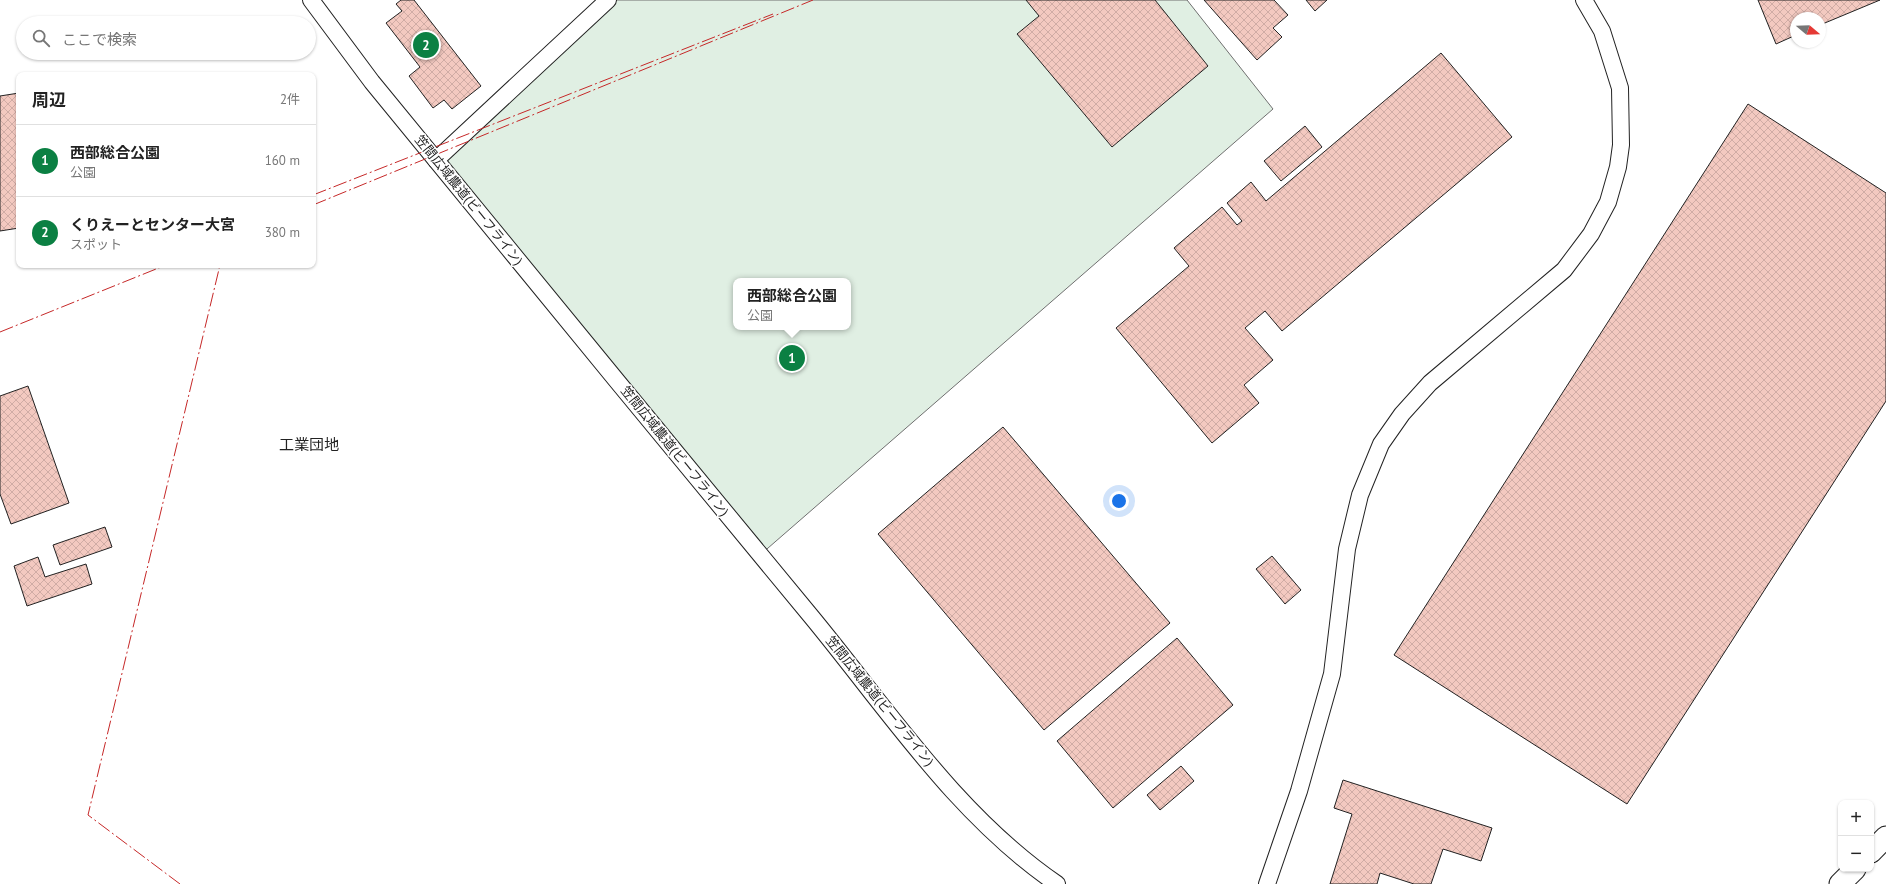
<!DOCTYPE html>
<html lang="ja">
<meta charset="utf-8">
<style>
:root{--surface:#fff;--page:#f6f6f6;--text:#222;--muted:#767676;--line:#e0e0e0;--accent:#0b8043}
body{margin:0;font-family:"PT Sans","Noto Sans JP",sans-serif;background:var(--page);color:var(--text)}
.controls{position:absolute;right:12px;bottom:12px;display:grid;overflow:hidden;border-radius:8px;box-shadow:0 1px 3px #0004}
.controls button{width:36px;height:36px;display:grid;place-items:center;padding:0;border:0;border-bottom:1px solid var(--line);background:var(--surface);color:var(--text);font:20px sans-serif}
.compass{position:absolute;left:1790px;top:12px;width:36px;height:36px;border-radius:50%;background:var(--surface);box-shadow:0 1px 3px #0004;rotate:109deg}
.you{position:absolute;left:1119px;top:501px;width:14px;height:14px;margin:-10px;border:3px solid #fff;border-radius:50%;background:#1a73e8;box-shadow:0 0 0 6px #1a73e833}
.badge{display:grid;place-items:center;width:26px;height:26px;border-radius:50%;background:var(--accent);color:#fff;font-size:13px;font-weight:700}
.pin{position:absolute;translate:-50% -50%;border:2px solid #fff;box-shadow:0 1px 4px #0006}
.popup{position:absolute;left:733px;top:278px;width:118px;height:52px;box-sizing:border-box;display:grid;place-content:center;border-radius:8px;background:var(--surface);filter:drop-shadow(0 1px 3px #0005);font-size:13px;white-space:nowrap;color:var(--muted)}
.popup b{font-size:15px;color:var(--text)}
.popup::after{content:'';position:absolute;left:50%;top:100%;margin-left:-8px;border:8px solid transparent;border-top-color:var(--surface)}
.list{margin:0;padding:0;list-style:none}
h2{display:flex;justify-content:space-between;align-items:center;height:52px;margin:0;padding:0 16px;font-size:17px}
h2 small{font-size:13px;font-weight:400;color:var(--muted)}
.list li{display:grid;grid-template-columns:26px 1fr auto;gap:12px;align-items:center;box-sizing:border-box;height:72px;padding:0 16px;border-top:1px solid var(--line)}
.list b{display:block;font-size:15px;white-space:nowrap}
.list p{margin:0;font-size:13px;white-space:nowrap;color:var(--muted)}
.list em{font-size:13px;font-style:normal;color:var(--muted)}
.icon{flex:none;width:22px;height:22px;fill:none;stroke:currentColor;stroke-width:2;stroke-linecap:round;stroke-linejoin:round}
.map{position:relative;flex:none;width:1886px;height:884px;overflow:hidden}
.search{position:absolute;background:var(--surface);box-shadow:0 1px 3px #0004;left:16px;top:16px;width:300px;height:44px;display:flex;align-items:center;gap:10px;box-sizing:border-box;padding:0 14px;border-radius:22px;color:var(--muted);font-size:15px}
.panel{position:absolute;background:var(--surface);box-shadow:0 1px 3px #0004;left:16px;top:72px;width:300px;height:196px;border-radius:8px}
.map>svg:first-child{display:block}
.park{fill:#e0efe3;stroke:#6f6f6f;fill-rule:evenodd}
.building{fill:url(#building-cross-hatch);stroke:#222}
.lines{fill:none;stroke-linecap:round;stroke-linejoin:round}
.minor-casing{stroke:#222;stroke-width:18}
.major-casing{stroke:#222;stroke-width:23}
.minor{stroke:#fff;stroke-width:16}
.major{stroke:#fff;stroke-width:21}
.power{stroke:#c62828;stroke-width:1;stroke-dasharray:14 3 2 3;stroke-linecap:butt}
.labels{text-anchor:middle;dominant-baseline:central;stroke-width:3;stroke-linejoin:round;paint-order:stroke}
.street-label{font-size:13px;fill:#222;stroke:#fff}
.quarter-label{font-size:15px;fill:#222;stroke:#fff}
</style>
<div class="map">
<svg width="1886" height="884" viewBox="0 0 1886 884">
<defs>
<pattern id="building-cross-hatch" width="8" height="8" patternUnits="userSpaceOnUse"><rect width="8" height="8" fill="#f3c9c0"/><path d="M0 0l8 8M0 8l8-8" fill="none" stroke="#d0aca5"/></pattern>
</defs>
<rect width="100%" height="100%" fill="#fff"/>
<path class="park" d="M 608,0 L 1187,0 L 1273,109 L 760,555 L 436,160 ZM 736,281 L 848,281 L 848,327 L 736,327 Z"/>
<g class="building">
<path d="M 401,0 L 414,0 L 481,86 L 452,109 L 444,100 L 433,108 L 409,76 L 420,67 L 386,23 L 402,11 L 396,4 Z"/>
<path d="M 1026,0 L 1155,0 L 1208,66 L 1112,147 L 1017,34 L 1039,16 Z"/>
<path d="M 1204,0 L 1274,0 L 1288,15 L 1273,28 L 1282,37 L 1257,60 Z"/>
<path d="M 1306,0 L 1327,0 L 1315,11 Z"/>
<path d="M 1758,0 L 1880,0 L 1820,25 L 1820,18 L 1796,18 L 1796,35 L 1776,44 Z"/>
<path d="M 1441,53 L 1512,137 L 1282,331 L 1265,311 L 1245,328 L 1273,360 L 1244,385 L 1259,403 L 1212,443 L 1116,328 L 1189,266 L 1174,248 L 1222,207 L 1237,225 L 1242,221 L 1227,203 L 1251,182 L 1266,201 Z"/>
<path d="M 19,93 L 19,228 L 0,231 L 0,96 Z"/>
<path d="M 1748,104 L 1886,193 L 1886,401 L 1627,804 L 1394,655 Z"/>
<path d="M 1305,126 L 1322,147 L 1281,181 L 1264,161 Z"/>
<path d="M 28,386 L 69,503 L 11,524 L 0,494 L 0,396 Z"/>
<path d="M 1003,427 L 1170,623 L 1044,730 L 878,534 Z"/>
<path d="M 105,527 L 112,547 L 60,565 L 53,545 Z"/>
<path d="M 1272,556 L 1301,590 L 1285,604 L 1256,569 Z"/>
<path d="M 38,557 L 45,577 L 86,564 L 92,584 L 27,606 L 14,566 Z"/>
<path d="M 1177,638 L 1233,705 L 1113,808 L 1057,741 Z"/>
<path d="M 1181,766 L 1194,781 L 1160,810 L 1147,795 Z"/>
<path d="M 1343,780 L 1492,828 L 1481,861 L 1443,849 L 1431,884 L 1414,884 L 1380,873 L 1377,884 L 1330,884 L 1352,814 L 1334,808 Z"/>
</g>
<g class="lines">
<defs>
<g id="minor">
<path d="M 311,0 L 372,82 C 518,260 663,438 810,615 C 887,708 956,815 1057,884"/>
<path d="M 436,160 L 608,0"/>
<path d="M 1267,884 L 1299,791 L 1332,674 L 1347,549 L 1360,495 L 1381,444 L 1402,414 L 1430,383 L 1564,270 L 1591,234 L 1608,202 L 1618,167 L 1621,145 L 1620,88 L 1602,31 L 1584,0"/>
</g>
<g id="major">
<path d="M 1871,852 L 1886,837"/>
<path d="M 1840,884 L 1855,869"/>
</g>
</defs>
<use href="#minor" class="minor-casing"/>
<use href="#major" class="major-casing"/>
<use href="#minor" class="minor"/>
<use href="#major" class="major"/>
<g class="power">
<path d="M 313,195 L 773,14"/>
<path d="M 313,205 L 813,0"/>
<path d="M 0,332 L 166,265"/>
<path d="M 180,884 L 88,815 L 220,265"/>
</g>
</g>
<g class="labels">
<g class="street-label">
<text transform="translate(469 200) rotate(51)">笠間広域農道(ビーフライン)</text>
<text transform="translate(675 451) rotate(51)">笠間広域農道(ビーフライン)</text>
<text transform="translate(880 701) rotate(51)">笠間広域農道(ビーフライン)</text>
</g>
<g class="quarter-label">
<text x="309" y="444">工業団地</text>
</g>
</g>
</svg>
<div class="controls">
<button>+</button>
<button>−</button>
</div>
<svg class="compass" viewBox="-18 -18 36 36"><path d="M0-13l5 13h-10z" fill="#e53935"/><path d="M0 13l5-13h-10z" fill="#767676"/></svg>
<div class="you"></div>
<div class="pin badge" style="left:792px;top:358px">1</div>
<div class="popup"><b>西部総合公園</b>公園</div>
<div class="pin badge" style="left:426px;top:45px">2</div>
<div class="search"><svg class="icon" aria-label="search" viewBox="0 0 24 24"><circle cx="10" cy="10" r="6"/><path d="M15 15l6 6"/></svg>ここで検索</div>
<section class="panel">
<h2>周辺<small>2件</small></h2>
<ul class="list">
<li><span class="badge">1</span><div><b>西部総合公園</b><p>公園</p></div><em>160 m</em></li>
<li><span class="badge">2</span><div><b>くりえーとセンター大宮</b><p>スポット</p></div><em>380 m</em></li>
</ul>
</section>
</div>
